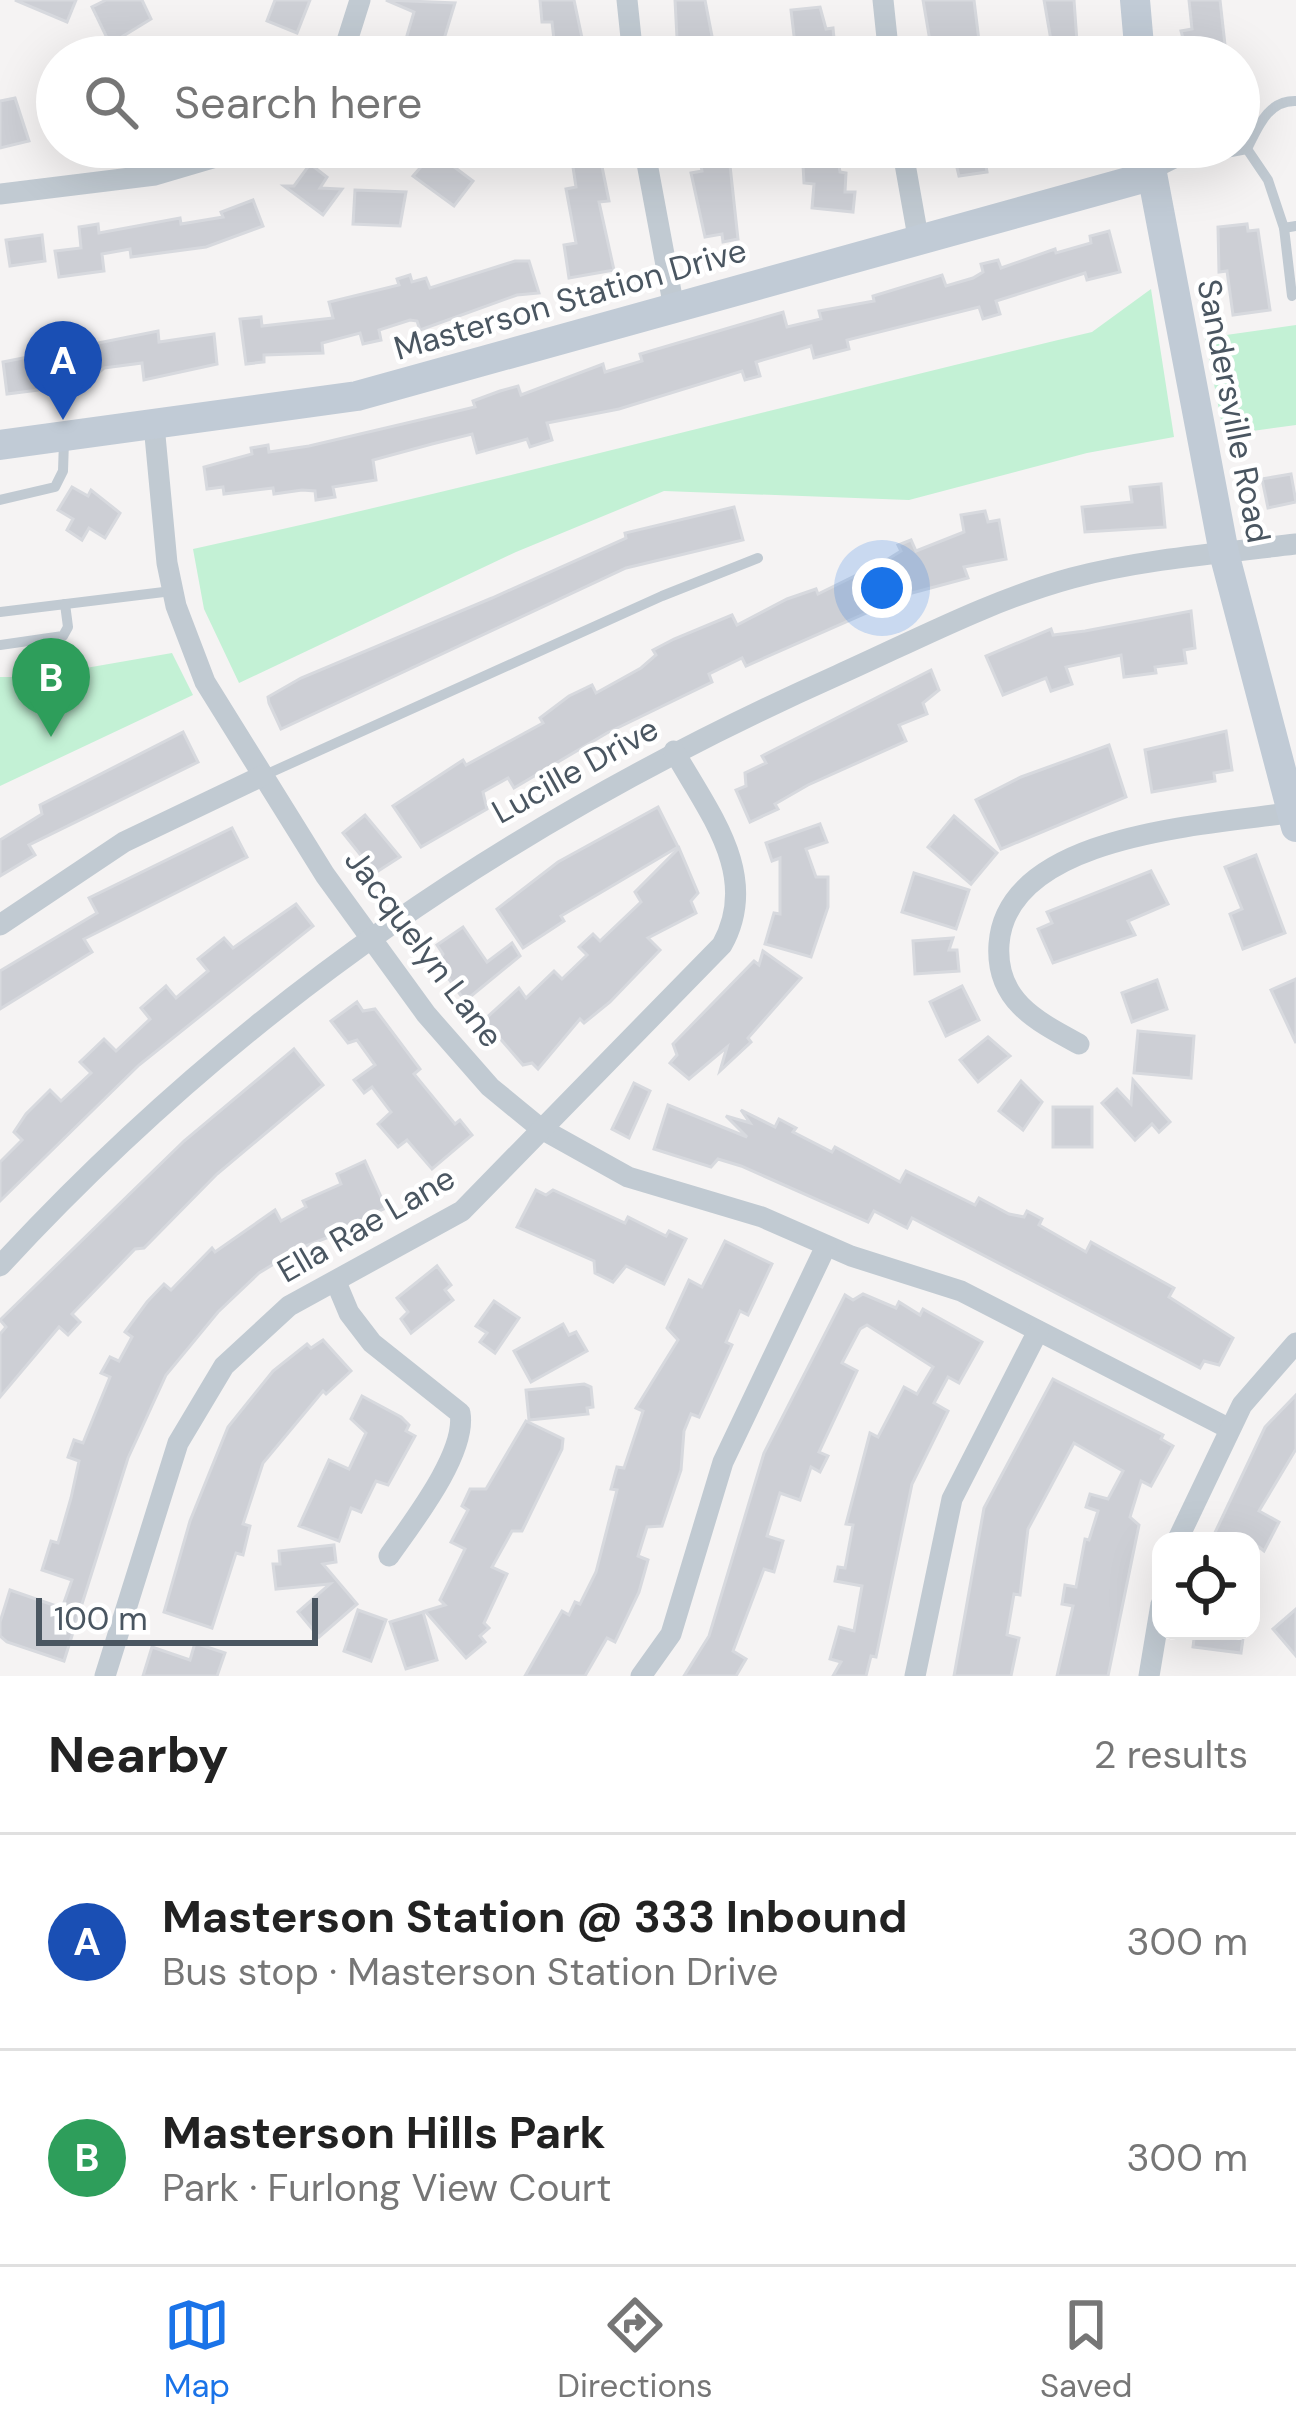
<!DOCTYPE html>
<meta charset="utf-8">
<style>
:root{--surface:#fff;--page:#f6f6f6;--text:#222;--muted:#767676;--line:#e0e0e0;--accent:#1a73e8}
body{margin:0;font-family:"DM Sans",sans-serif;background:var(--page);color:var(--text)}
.controls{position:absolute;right:36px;bottom:36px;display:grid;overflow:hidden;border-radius:24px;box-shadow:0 12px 48px #0002}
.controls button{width:108px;height:108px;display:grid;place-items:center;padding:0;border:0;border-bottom:3px solid var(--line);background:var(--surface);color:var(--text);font:60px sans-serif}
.scale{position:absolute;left:36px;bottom:30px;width:282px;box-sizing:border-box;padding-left:12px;border:6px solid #4a5661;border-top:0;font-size:33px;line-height:42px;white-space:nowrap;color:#4a5661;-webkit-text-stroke:9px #fff;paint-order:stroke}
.you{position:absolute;left:882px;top:588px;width:42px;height:42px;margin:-30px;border:9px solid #fff;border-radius:50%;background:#1a73e8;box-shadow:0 0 0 18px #1a73e833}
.badge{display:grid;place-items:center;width:78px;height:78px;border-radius:50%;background:var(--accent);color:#fff;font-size:39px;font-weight:700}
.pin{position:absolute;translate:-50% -99px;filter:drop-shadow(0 3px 6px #0008)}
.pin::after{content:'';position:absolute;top:63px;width:42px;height:36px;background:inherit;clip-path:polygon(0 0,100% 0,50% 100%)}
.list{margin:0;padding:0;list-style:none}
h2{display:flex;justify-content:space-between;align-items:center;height:156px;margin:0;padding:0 48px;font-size:51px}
h2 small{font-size:39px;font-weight:400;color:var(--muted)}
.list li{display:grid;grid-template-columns:78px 1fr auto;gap:36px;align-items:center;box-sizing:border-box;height:216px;padding:0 48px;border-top:3px solid var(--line)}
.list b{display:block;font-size:45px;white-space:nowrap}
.list p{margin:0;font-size:39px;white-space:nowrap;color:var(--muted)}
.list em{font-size:39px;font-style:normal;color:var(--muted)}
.icon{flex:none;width:66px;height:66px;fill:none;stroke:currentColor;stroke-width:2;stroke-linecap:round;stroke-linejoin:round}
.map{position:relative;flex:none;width:1296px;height:1676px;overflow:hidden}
.search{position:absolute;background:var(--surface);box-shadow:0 12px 48px #0002;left:36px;right:36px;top:36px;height:132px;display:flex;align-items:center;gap:30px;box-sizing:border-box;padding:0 42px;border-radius:66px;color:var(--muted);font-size:45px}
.sheet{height:588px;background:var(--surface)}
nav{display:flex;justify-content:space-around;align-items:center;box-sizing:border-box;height:168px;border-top:3px solid var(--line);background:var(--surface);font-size:33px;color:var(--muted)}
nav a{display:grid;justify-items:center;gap:6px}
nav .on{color:var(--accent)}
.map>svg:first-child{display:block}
.green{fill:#c3f1d5}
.building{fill:#cdcfd5;stroke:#d7d9de;stroke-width:3}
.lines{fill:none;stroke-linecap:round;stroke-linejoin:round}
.lane{stroke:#c1cad2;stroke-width:10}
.street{stroke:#c1cad2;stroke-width:21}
.secondary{stroke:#c1cbd6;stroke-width:30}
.labels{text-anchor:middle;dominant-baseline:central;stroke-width:9;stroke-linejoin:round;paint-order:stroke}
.street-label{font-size:33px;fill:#4a5661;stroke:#fff}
</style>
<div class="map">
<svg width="1296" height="1676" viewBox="0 0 1296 1676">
<rect width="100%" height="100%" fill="#f5f3f3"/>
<g class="green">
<path d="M 1151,289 L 1174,437 L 1087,453 L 909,500 L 664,491 L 516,552 L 239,683 L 204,609 L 193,549 C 495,483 792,403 1092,332 Z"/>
<path d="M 1296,325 L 1296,425 L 1224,435 L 1205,338 Z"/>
<path d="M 172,653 L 193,695 L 0,786 L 0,677 L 34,677 Z"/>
</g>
<g class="building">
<path d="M 15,0 L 76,0 L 67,22 Z"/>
<path d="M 106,0 L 142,0 L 151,19 L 110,44 L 92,7 Z"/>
<path d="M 275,0 L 310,0 L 297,33 L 267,21 Z"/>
<path d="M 386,0 L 455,3 L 441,49 L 406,39 L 414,12 Z"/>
<path d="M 540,0 L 574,0 L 586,57 L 556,57 L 552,22 L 542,22 Z"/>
<path d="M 675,0 L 705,0 L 716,57 L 678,57 Z"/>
<path d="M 923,0 L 974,0 L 981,57 L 945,57 L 944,46 L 931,47 Z"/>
<path d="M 1044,0 L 1074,0 L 1077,42 L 1085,41 L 1087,57 L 1040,57 L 1039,48 L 1052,46 Z"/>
<path d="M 1189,0 L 1220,0 L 1226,54 L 1188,57 L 1181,31 L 1192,29 Z"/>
<path d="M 820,7 L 826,29 L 833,28 L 835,49 L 796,53 L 791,10 Z"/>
<path d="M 15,98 L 29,141 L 0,148 L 0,101 Z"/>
<path d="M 570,147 L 598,147 L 609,201 L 599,202 L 614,270 L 569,278 L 564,245 L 576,243 L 566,189 L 576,187 Z"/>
<path d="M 721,147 L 728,147 L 738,239 L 723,242 L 722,234 L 705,237 L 691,173 L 702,171 L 698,150 Z"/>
<path d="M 802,147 L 836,147 L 840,172 L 846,173 L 845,192 L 855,192 L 853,212 L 812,208 L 814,184 L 804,183 Z"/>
<path d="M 952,147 L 983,147 L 987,172 L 959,176 Z"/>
<path d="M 434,152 L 473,181 L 454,206 L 413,176 Z"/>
<path d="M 310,164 L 327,177 L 320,188 L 342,189 L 323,215 L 284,186 L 294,186 Z"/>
<path d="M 355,190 L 406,192 L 400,226 L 353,224 Z"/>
<path d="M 253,200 L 263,226 L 206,247 L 131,257 L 130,249 L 102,254 L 104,271 L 59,277 L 55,251 L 81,248 L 79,227 L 98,224 L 99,233 L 180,218 L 181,224 L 223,217 L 221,212 Z"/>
<path d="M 1247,224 L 1248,231 L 1258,230 L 1270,310 L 1233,315 L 1227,271 L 1219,272 L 1218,227 Z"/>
<path d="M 1109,231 L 1120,272 L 1087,280 L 1085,273 L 996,301 L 1000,314 L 983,319 L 979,307 L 847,340 L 849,349 L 814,358 L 811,346 L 756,362 L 760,376 L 745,380 L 742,371 L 619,409 L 547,423 L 552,440 L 530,447 L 527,439 L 477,453 L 472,434 L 432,444 L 373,460 L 376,480 L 333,487 L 335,497 L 316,500 L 315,491 L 302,490 L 274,494 L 273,488 L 224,494 L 223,487 L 207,489 L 204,467 L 252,454 L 251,448 L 268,445 L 269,452 L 309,446 L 475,407 L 473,401 L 500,391 L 518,386 L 521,395 L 603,364 L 605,372 L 642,361 L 640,354 L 783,312 L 787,327 L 821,319 L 819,311 L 874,301 L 873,296 L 942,275 L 946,286 L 973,278 L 983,272 L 981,264 L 998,260 L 1001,268 L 1055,249 L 1056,253 L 1091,243 L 1090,236 Z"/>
<path d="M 42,235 L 45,261 L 10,266 L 6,240 Z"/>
<path d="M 515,261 L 529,261 L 539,293 L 517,295 L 420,330 L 417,321 L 410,320 L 379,330 L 381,340 L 363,344 L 360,333 L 322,343 L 323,353 L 264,355 L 264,362 L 246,364 L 240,319 L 261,317 L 262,326 L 333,318 L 329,302 L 399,285 L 397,279 L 410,275 L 412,282 L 426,278 L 430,288 Z"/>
<path d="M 158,331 L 159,342 L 214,334 L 217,364 L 144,380 L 142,363 L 104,368 L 85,384 L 7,394 L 3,362 Z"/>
<path d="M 1291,474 L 1296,502 L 1268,508 L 1262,479 Z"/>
<path d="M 1161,484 L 1165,527 L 1085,532 L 1082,507 L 1132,502 L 1130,487 Z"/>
<path d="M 72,487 L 88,496 L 91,490 L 120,513 L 105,538 L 89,528 L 82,540 L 67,530 L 73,519 L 58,510 Z"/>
<path d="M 734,507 L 743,540 L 626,568 L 281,729 L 269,703 L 268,697 L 301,678 L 492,598 L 626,538 L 625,533 Z"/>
<path d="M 985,511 L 988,522 L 999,520 L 1006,559 L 964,567 L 968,578 L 912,593 L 746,666 L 742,658 L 709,674 L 712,682 L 607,733 L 514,788 L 508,778 L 483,792 L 487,809 L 421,847 L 393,806 L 463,760 L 466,765 L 543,723 L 540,718 L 569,696 L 592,685 L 596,693 L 641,668 L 656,655 L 653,650 L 674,639 L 732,615 L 737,625 L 787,599 L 816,589 L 818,594 L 885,561 L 901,551 L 898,545 L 911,540 L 916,551 L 964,532 L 961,515 Z"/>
<path d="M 1191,611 L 1195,648 L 1184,650 L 1186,663 L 1155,667 L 1156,673 L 1124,677 L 1121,655 L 1066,667 L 1072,684 L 1051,691 L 1046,678 L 1003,695 L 986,656 L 1051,629 L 1053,635 L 1085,631 Z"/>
<path d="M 931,670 L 939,690 L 923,703 L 927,714 L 899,725 L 906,741 L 808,785 L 775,804 L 778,809 L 750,822 L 736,790 L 746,786 L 745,773 L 766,763 L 762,756 Z"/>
<path d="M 1226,731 L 1232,770 L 1214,773 L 1215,781 L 1152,792 L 1145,750 Z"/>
<path d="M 183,732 L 198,762 L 29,845 L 35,855 L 0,876 L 0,840 L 42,814 L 40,805 Z"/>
<path d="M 1109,745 L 1126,797 L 1001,849 L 976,800 L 1021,777 Z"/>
<path d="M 658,807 L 678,847 L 561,916 L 564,921 L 523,948 L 497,909 L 558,862 Z"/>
<path d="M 365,815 L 400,857 L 375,873 L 343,833 Z"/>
<path d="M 954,816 L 997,853 L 971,884 L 928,847 Z"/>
<path d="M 820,824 L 827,842 L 806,849 L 816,877 L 828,877 L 828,907 L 811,957 L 765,944 L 774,913 L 780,914 L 780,858 L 772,861 L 766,843 Z"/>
<path d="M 232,828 L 247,857 L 84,939 L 92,952 L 0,1009 L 0,971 L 97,913 L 89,898 Z"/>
<path d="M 679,848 L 698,893 L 691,901 L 696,913 L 648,938 L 660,950 L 610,1002 L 584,1023 L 580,1019 L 538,1069 L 532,1063 L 523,1065 L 484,1020 L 519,988 L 526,998 L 554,971 L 562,979 L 587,955 L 579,947 L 593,934 L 600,941 L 641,902 L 635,892 Z"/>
<path d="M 1256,855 L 1285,933 L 1243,949 L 1230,914 L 1242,909 L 1225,867 Z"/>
<path d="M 1151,871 L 1168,904 L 1128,921 L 1135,935 L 1053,963 L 1038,929 L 1052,923 L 1047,912 Z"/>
<path d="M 914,873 L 969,890 L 956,929 L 902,912 Z"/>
<path d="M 296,904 L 313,926 L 139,1065 L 0,1201 L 0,1162 L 22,1140 L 14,1132 L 26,1114 L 50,1090 L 61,1101 L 91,1073 L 80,1062 L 104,1039 L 116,1051 L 150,1019 L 141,1008 L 166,986 L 176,998 L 208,971 L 198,959 L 224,938 L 233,948 Z"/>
<path d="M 463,927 L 487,962 L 512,943 L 520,956 L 465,1001 L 438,964 L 443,954 L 437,945 Z"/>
<path d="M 953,938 L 949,950 L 957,950 L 959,971 L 915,974 L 913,941 Z"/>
<path d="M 763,951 L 801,978 L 748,1038 L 751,1042 L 720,1071 L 727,1047 L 689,1079 L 670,1063 L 677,1055 L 673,1044 L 754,961 L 759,965 Z"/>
<path d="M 1296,979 L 1296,1043 L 1271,990 Z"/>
<path d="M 1157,980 L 1167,1009 L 1132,1022 L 1122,993 Z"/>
<path d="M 962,986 L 979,1020 L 946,1036 L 930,1002 Z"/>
<path d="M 357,1002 L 363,1011 L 375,1009 L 420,1069 L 414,1074 L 455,1124 L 460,1120 L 472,1135 L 432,1169 L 407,1140 L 398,1147 L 378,1124 L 391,1112 L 372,1087 L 364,1093 L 354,1080 L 375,1065 L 357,1040 L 348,1043 L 331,1021 Z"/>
<path d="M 1138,1031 L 1194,1036 L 1191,1078 L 1134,1073 Z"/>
<path d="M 988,1037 L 1010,1056 L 978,1082 L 960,1060 Z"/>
<path d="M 294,1049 L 323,1085 L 217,1174 L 144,1248 L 135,1249 L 72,1314 L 80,1322 L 68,1335 L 59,1327 L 0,1397 L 0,1334 L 6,1327 L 0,1320 L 184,1141 Z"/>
<path d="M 1133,1080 L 1170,1122 L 1159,1132 L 1152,1124 L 1135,1140 L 1102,1103 L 1117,1089 L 1131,1104 Z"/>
<path d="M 1021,1081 L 1042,1102 L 1023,1130 L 999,1111 Z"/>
<path d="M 634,1083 L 650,1091 L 629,1138 L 612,1129 Z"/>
<path d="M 668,1105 L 747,1137 L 726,1116 L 750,1123 L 741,1110 L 775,1127 L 779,1119 L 796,1128 L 793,1132 L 832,1152 L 835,1147 L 900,1182 L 906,1171 L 975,1205 L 979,1198 L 1009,1214 L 1024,1217 L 1027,1211 L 1042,1219 L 1039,1225 L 1086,1252 L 1091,1242 L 1174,1288 L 1169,1297 L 1233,1338 L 1219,1365 L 1204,1361 L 1200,1368 L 912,1218 L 907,1228 L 874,1211 L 868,1222 L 741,1166 L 718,1159 L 711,1167 L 654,1149 Z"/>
<rect x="1053" y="1107" width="39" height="40"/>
<path d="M 365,1161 L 386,1208 L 374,1213 L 376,1219 L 300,1248 L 259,1273 L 218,1312 L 166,1375 L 128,1458 L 64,1661 L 7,1642 L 0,1636 L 0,1622 L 10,1590 L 62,1608 L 72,1580 L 42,1570 L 51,1541 L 58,1543 L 71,1498 L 79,1461 L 68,1457 L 74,1440 L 83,1443 L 110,1377 L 101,1373 L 110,1357 L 119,1361 L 132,1337 L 125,1332 L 147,1302 L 164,1284 L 171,1290 L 212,1248 L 215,1252 L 275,1210 L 281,1221 L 306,1207 L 303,1201 L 341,1184 L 337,1174 Z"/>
<path d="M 536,1190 L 546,1195 L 553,1190 L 625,1223 L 628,1217 L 666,1236 L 669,1231 L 686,1239 L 664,1284 L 626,1266 L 613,1282 L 595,1273 L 594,1261 L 517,1227 Z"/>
<path d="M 725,1241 L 772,1264 L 748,1315 L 740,1311 L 726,1342 L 732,1345 L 699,1417 L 691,1414 L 684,1431 L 681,1470 L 662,1526 L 647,1527 L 638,1556 L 648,1560 L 639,1592 L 615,1642 L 607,1638 L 585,1676 L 525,1676 L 562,1611 L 569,1615 L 575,1602 L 580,1604 L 596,1572 L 617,1490 L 611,1489 L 617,1467 L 624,1468 L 643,1411 L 636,1408 L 678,1340 L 667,1328 L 689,1280 L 702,1287 Z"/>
<path d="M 437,1266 L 451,1285 L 445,1290 L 453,1300 L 411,1333 L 401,1319 L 408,1312 L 397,1298 Z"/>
<path d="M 863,1294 L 896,1308 L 899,1302 L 920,1315 L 923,1309 L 982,1342 L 959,1383 L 948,1377 L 934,1403 L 948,1411 L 912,1484 L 876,1657 L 871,1656 L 866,1676 L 833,1676 L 841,1662 L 830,1659 L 839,1627 L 854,1631 L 862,1586 L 835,1581 L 838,1567 L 845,1568 L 853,1525 L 846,1524 L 870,1433 L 878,1437 L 904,1387 L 917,1394 L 933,1367 L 867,1325 L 860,1329 L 842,1363 L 857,1371 L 819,1452 L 828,1456 L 820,1472 L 811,1467 L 800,1500 L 780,1493 L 767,1536 L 783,1541 L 774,1572 L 764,1569 L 733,1651 L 746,1659 L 736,1676 L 684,1676 L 709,1636 L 764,1453 L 845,1295 L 853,1300 Z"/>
<path d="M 494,1301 L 519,1318 L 495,1353 L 480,1342 L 487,1333 L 476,1326 Z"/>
<path d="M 563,1324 L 569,1335 L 576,1332 L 587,1351 L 531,1382 L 514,1351 Z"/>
<path d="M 323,1340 L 351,1371 L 326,1394 L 323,1391 L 263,1463 L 243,1524 L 250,1526 L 243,1555 L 236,1553 L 212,1628 L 164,1612 L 190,1521 L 228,1427 L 273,1371 L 307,1344 L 311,1348 Z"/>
<path d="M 1053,1379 L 1163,1435 L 1161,1439 L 1173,1446 L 1151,1486 L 1141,1481 L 1130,1517 L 1139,1525 L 1108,1676 L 1057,1676 L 1073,1606 L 1062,1604 L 1065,1585 L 1076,1587 L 1085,1539 L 1089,1540 L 1098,1511 L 1086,1507 L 1090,1494 L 1108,1499 L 1123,1471 L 1074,1443 L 1028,1529 L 1020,1595 L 1014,1594 L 1007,1635 L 1019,1638 L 1011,1676 L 954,1676 L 984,1508 Z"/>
<path d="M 584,1384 L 591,1387 L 593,1407 L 587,1408 L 588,1414 L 529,1420 L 526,1390 Z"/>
<path d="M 1296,1395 L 1296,1449 L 1259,1511 L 1279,1522 L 1264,1551 L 1251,1541 L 1211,1541 L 1265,1427 Z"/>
<path d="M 362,1396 L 401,1417 L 409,1425 L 406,1431 L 415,1436 L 388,1485 L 376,1481 L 361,1512 L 351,1508 L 339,1541 L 299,1526 L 329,1460 L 349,1469 L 366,1433 L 351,1419 Z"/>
<path d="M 526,1421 L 563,1439 L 562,1449 L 522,1531 L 512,1531 L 492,1567 L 507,1574 L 484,1623 L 489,1628 L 480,1636 L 485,1642 L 466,1658 L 425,1611 L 445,1605 L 440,1600 L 465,1549 L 451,1542 L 468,1510 L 462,1506 L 470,1489 L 486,1489 Z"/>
<path d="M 334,1545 L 336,1562 L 323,1564 L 357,1604 L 319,1637 L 298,1612 L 330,1584 L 276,1589 L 273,1564 L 280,1564 L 279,1551 Z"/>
<path d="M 1296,1609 L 1296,1656 L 1273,1629 Z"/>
<path d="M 358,1610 L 386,1620 L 371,1661 L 344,1651 Z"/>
<path d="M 423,1612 L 437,1660 L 406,1669 L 390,1622 Z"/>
<path d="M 1195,1631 L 1244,1631 L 1241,1653 L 1193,1647 Z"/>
<path d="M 195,1643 L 225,1653 L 217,1676 L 143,1676 L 152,1647 L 190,1660 Z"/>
</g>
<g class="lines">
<g class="lane">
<path d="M 1247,149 L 1268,180 L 1284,228 L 1296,226"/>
<path d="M 1247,149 C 1258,127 1268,100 1296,101"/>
<path d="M 1158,172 L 1178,162 L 1247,149"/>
<path d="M 1284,228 L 1292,296"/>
<path d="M 0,500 L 55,487 L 63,471 L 64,441"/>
<path d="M 0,612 L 172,591"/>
<path d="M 0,645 L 63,636 L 68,627 L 65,604"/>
<path d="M 265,775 L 662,596 L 758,558"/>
</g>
<g class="street">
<path d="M 627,0 L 633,57"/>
<path d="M 883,0 L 889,57"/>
<path d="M 342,57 L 360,0"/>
<path d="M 644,147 L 674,308"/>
<path d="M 902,147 L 918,237"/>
<path d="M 0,194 L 155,175 L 250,147"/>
<path d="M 154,425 L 167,563 L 176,606 L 205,682 L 325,875 L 426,1014 L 490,1087 L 540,1128 L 628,1177 L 762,1217 L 851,1256 L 961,1291 L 1228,1428"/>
<path d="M 0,925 L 124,842 L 262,776"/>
<path d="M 1079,1044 C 1036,1021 995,1000 999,944 C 1007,833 1209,825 1296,812"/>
<path d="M 0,1266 C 241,1005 515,819 838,675 C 914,641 991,600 1072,578 C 1144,559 1222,553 1296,544"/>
<path d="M 336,1282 L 349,1313 L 372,1343 L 460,1413 C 467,1453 412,1523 389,1556"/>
<path d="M 1177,1541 L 1242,1405 L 1296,1343"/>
<path d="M 105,1676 L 178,1443 L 224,1366 L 289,1306 L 462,1211 L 722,945 C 761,875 708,812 674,751"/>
<path d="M 641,1676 L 671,1634 L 723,1462 L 826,1246"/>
<path d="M 915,1676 L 952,1499 L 1038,1331"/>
<path d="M 1149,1676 L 1161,1604"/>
</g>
<g class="secondary">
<path d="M 1135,0 L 1140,57"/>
<path d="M 1147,147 L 1224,553 L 1296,827"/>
<path d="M 0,445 L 357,396 L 1150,176"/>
</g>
</g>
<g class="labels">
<g class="street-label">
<text transform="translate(570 299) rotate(-16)">Masterson Station Drive</text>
<text transform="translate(1234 411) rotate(79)">Sandersville Road</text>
<text transform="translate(575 770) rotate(-29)">Lucille Drive</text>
<text transform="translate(424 948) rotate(53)">Jacquelyn Lane</text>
<text transform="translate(366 1224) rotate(-30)">Ella Rae Lane</text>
</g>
</g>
</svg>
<div class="controls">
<button><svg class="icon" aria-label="locate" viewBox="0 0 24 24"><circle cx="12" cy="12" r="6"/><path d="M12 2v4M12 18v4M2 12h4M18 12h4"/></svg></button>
</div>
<div class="scale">100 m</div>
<div class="you"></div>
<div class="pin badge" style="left:63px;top:420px;background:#1a4fb4">A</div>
<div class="pin badge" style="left:51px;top:737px;background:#2e9e5b">B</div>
<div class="search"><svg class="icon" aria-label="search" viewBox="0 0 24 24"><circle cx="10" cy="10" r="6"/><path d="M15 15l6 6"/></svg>Search here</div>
</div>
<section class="sheet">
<h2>Nearby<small>2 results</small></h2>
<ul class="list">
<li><span class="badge" style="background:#1a4fb4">A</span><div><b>Masterson Station @ 333 Inbound</b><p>Bus stop · Masterson Station Drive</p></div><em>300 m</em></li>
<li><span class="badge" style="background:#2e9e5b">B</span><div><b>Masterson Hills Park</b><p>Park · Furlong View Court</p></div><em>300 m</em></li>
</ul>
</section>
<nav>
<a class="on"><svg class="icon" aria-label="map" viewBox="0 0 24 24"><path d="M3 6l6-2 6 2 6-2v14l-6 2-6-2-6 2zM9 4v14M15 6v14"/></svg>Map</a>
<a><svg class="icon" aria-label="directions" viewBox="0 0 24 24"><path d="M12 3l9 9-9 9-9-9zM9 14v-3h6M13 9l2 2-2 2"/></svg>Directions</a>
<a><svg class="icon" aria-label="saved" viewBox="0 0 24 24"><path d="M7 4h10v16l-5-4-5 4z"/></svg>Saved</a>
</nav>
